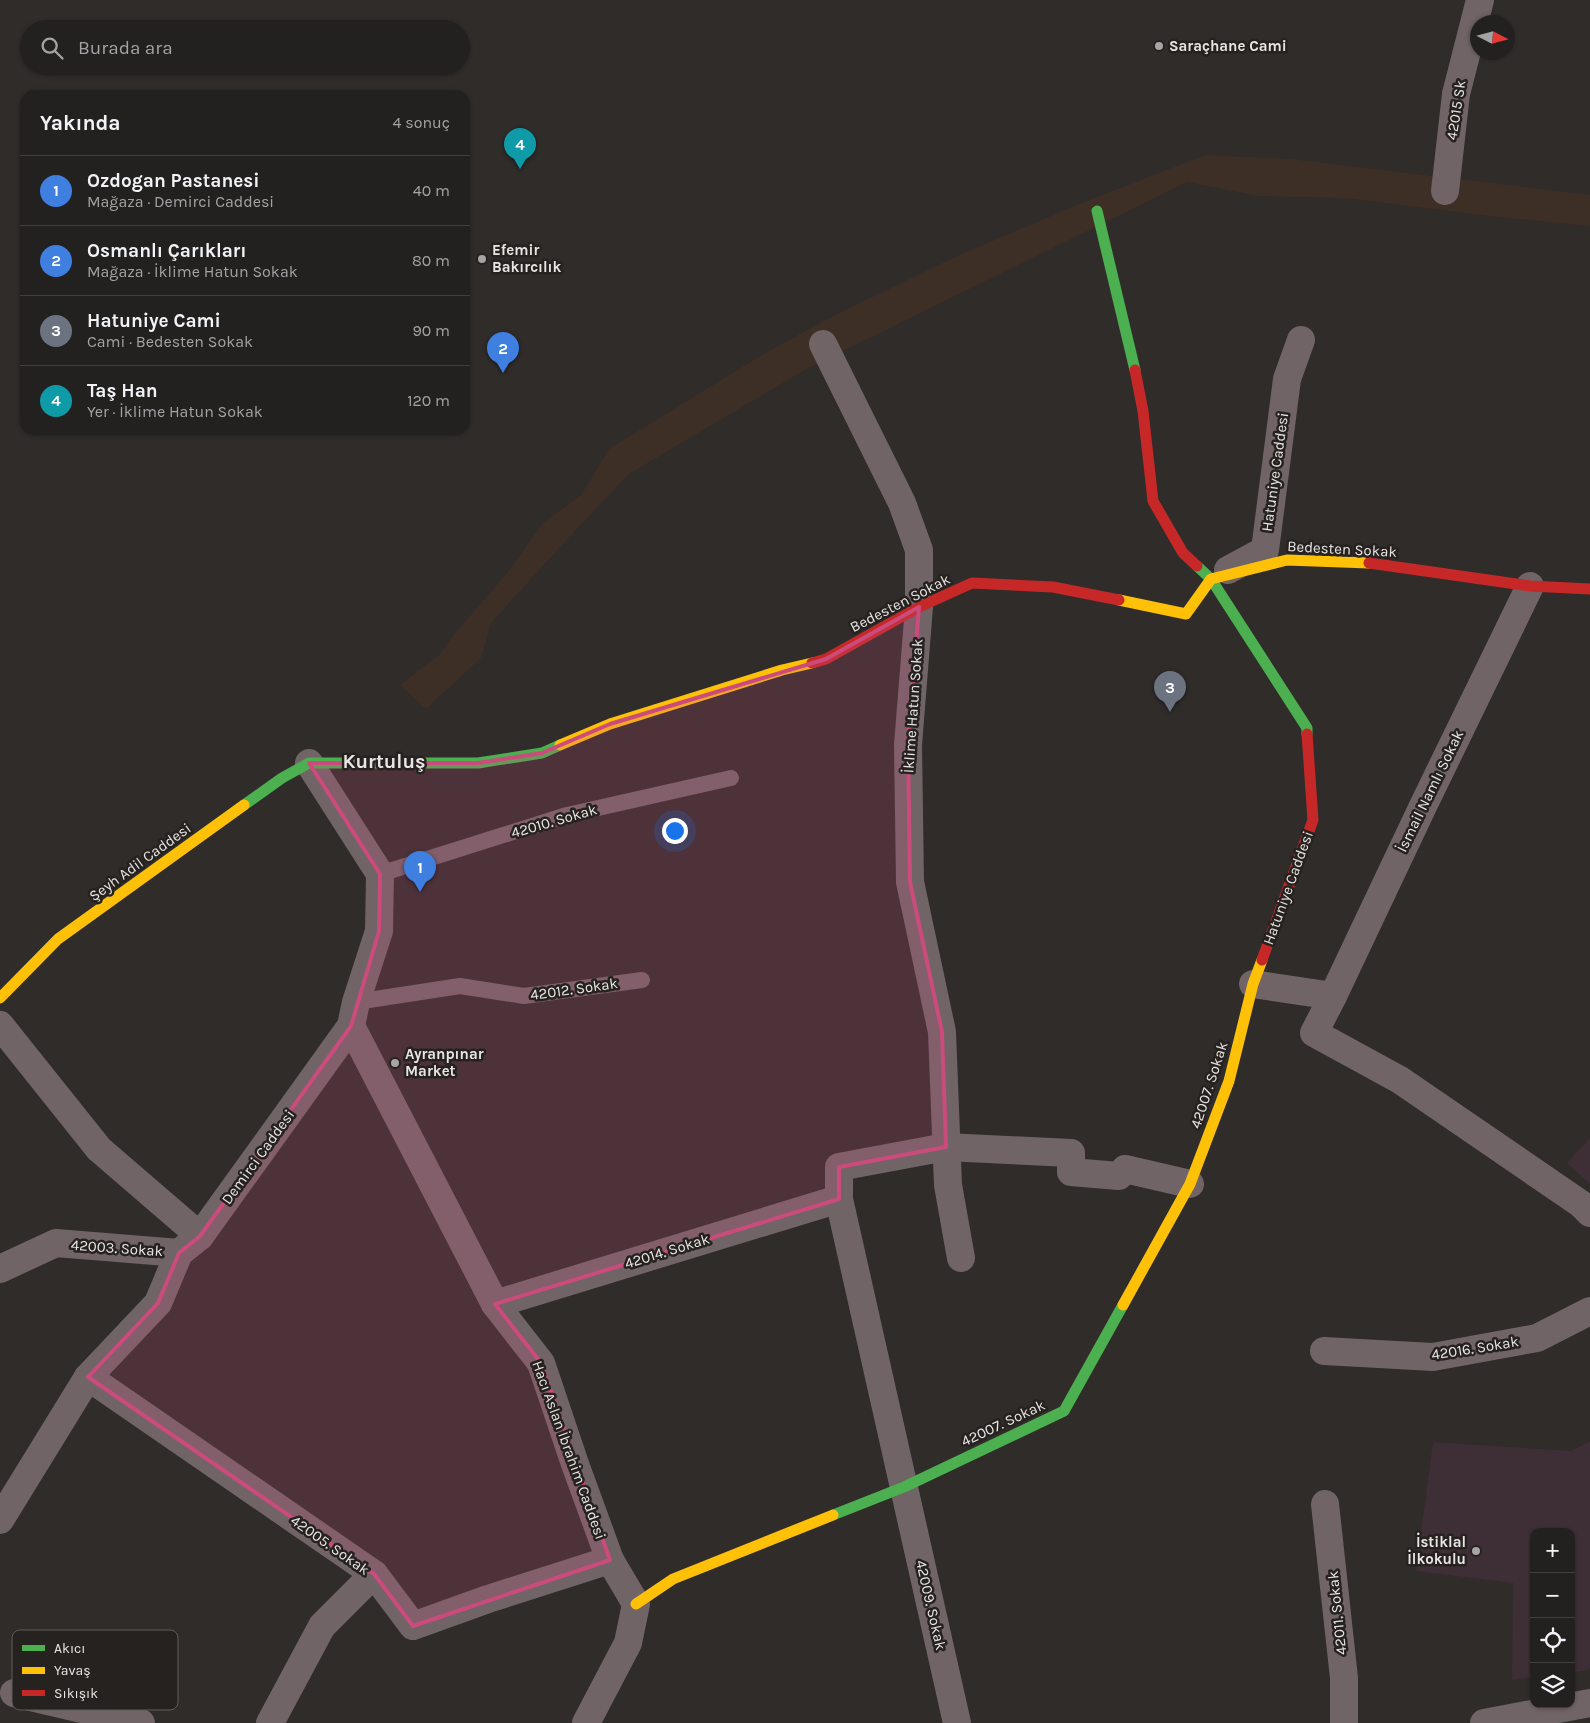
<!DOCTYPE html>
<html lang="tr">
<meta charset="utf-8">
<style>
:root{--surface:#232120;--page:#2f2e2d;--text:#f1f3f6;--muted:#a3a3a5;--line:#403e3e;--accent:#a8a4a3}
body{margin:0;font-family:Karla,sans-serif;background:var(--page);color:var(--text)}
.controls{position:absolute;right:15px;bottom:15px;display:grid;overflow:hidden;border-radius:10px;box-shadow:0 1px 4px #0004}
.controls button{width:45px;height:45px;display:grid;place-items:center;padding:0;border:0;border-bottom:1px solid var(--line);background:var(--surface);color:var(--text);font:25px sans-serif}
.compass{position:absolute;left:1470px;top:15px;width:45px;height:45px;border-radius:50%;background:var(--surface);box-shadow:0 1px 4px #0004;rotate:96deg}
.you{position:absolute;left:674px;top:830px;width:18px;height:18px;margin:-12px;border:4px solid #fff;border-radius:50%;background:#1a73e8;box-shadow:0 0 0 8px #1a73e833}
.badge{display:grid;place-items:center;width:32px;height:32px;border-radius:50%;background:var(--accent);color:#fff;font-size:16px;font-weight:700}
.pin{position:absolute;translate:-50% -41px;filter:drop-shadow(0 1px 2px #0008)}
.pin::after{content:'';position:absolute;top:26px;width:18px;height:15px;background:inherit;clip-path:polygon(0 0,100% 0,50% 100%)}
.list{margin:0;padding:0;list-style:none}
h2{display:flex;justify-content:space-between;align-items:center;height:65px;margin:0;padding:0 20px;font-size:21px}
h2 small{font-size:16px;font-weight:400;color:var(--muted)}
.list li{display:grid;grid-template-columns:32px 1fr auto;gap:15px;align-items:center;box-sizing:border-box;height:70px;padding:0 20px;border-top:1px solid var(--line)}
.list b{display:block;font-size:19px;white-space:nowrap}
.list p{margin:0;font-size:16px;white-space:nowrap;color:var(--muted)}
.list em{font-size:16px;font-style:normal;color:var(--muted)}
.icon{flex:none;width:28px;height:28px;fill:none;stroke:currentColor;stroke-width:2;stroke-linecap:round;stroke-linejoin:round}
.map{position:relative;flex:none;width:1590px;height:1723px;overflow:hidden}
.search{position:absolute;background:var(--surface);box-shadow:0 1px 4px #0004;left:20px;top:20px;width:450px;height:55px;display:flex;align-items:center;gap:12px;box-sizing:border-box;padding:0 18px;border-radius:28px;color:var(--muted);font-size:19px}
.panel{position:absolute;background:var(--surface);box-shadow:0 1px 4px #0004;left:20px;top:90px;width:450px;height:345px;border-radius:15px}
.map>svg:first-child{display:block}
.commercial{fill:#3e2f26}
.education{fill:#3e2e35}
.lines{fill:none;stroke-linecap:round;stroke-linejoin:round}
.lane{stroke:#706466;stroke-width:16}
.street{stroke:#706466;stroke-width:28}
.fast{stroke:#4caf50;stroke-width:11}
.slow{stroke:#ffc107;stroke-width:11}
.jam{stroke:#c62828;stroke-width:11}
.marked{fill:#cc4b7d;fill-opacity:0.2;stroke:#cc4b7d;stroke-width:4;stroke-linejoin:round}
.poi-dot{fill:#a8a4a3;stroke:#26221f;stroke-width:2}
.labels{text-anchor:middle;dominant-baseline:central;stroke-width:5;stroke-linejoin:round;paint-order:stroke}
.poi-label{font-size:15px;font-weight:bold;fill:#e9e5e4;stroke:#26221f;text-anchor:start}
.street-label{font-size:15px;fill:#e9e5e4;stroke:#26221f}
.district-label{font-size:20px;font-weight:bold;fill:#e9e5e4;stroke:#26221f}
.key{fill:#26221f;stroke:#605c5a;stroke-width:1}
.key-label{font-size:14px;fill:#e9e5e4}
</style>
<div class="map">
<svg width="1590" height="1723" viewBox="0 0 1590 1723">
<rect width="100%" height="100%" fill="#2f2c2a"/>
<path class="commercial" d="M 1205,155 L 1290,159 L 1590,195 L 1590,226 L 1489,216 L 1345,198 L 1258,196 L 1187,182 L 808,368 L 629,474 L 572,534 L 491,623 L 481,658 L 426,709 L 400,685 L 440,654 L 456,632 L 508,572 L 542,524 L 582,494 L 609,449 L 762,355 L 833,316 L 957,256 L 1077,205 Z"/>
<g class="education">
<path d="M 1590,1138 L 1590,1184 L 1567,1163 Z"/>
<path d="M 1590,1441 L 1590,1668 L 1584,1671 L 1571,1672 L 1571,1532 L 1534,1532 L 1534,1677 L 1512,1680 L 1513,1583 L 1416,1571 L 1433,1442 L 1571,1451 Z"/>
</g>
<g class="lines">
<g class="lane">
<path d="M 380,874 L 567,815 L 731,778"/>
<path d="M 356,1002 L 460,986 L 524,996 L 642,980"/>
</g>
<g class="street">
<path d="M 1445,191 L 1456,94 L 1480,0"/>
<path d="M 823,344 L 902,503 L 919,550 L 919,607 L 908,745 L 910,882 L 942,1032 L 948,1185 L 961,1258"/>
<path d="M 1228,570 L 1265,550 L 1287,379 L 1301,340"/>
<path d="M 1253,984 L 1333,996 L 1314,1033 L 1400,1080 L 1581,1204 L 1590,1213"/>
<path d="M 1333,996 L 1424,804 L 1530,586"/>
<path d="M 0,1025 L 99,1149 L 200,1236"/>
<path d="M 351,1026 L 495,1304 L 541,1363 L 575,1464 L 610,1560 L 636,1604 L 628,1643 L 586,1723"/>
<path d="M 0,1269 L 56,1243 L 179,1253"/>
<path d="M 495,1304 L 839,1199"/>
<path d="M 1324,1351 L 1433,1357 L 1537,1338 L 1590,1311"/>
<path d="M 88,1377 L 374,1574 L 413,1626 L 488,1599 L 610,1560"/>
<path d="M 1325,1504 L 1344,1678 L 1344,1723"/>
<path d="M 0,1520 L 88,1377 L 158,1303 L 179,1253 L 200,1236 L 351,1026 L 356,1002 L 379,931 L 380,874 L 309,763"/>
<path d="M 14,1693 L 141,1723"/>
<path d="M 270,1723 L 322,1626 L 374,1574"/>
<path d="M 957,1723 L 839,1199 L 839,1167 L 946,1147 L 1071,1153 L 1071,1172 L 1119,1176 L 1125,1169 L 1190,1184"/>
<path d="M 1484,1723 L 1590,1703"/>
</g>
<g class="fast">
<path d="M 1097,211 L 1135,370"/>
<path d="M 1197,566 L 1211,579 L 1307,728 L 1307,734"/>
<path d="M 244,805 L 282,778 L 309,763 L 478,763 L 542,753 L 560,745"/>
<path d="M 833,1515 L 904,1487 L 1064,1411 L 1123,1305"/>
</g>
<g class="slow">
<path d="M 1119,600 L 1186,614 L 1211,579 L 1287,560 L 1369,563"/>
<path d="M 560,745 L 610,724 L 782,670 L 812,663"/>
<path d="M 0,998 L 58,939 L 244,805"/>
<path d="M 1123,1305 L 1190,1184 L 1229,1081 L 1253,984 L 1262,960"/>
<path d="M 636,1604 L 673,1579 L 833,1515"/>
</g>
<g class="jam">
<path d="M 1135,370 L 1143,411 L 1153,501 L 1183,553 L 1197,566"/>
<path d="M 1369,563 L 1530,586 L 1590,589"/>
<path d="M 812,663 L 826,659 L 919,607 L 972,583 L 1053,587 L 1119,600"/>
<path d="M 1262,960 L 1313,820 L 1307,734"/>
</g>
</g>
<path class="marked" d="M 919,607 L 908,745 L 910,882 L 942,1032 L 946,1147 L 839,1167 L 839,1199 L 495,1304 L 541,1363 L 610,1560 L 413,1626 L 374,1574 L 88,1377 L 158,1303 L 179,1253 L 200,1236 L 351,1026 L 379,931 L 380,874 L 309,763 L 478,763 L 542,753 L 610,724 L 826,659 Z"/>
<g class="poi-dot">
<circle cx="1159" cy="46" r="5"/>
<circle cx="482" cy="259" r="5"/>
<circle cx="395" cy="1063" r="5"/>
<circle cx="1476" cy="1551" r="5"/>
</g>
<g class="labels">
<g class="poi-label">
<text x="1169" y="46">Saraçhane Cami</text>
<text x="492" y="250">Efemir<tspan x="492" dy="17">Bakırcılık</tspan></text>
<text x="405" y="1054">Ayranpınar<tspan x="405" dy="17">Market</tspan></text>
<text x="1466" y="1542" text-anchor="end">İstiklal<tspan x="1466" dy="17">İlkokulu</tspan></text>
</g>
<g class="street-label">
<text transform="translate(1456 110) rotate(-81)">42015 Sk</text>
<text transform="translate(1275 472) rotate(-82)">Hatuniye Caddesi</text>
<text transform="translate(1342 549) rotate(3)">Bedesten Sokak</text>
<text transform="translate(900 603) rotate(-27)">Bedesten Sokak</text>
<text transform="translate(913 706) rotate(-86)">İklime Hatun Sokak</text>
<text transform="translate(1430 791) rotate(-64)">İsmail Namlı Sokak</text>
<text transform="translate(554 821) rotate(-16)">42010. Sokak</text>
<text transform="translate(140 862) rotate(-36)">Şeyh Adil Caddesi</text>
<text transform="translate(1288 888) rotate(-70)">Hatuniye Caddesi</text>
<text transform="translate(574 989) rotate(-8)">42012. Sokak</text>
<text transform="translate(1209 1085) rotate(-72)">42007. Sokak</text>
<text transform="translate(258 1157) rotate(-54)">Demirci Caddesi</text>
<text transform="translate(117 1248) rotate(4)">42003. Sokak</text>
<text transform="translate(667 1251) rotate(-17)">42014. Sokak</text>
<text transform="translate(1475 1348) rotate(-9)">42016. Sokak</text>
<text transform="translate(1003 1423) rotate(-25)">42007. Sokak</text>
<text transform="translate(569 1450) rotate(70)">Hacı Aslan İbrahim Caddesi</text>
<text transform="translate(330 1545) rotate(35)">42005. Sokak</text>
<text transform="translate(931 1605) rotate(77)">42009. Sokak</text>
<text transform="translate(1337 1613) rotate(-96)">42011. Sokak</text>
</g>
<g class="district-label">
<text x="384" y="761">Kurtuluş</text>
</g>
</g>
<rect x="12" y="1630" width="166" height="80" rx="8" class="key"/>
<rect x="22" y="1645" width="23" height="6" fill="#4caf50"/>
<rect x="22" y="1667" width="23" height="7" fill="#ffc107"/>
<rect x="22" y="1690" width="23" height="6" fill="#c62828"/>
<g class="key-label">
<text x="54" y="1653">Akıcı</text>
<text x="54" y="1675">Yavaş</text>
<text x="54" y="1698">Sıkışık</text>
</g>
</svg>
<div class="controls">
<button>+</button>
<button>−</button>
<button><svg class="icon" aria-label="locate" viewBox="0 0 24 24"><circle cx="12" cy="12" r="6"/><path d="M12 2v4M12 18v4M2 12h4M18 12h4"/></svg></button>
<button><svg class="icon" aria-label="layers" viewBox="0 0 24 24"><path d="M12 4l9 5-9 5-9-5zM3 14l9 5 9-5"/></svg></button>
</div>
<svg class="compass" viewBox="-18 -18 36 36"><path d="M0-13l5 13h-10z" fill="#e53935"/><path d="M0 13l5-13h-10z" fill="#a3a3a5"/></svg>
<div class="you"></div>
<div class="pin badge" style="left:420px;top:892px;background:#3f7fe0">1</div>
<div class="pin badge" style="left:503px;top:373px;background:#3f7fe0">2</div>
<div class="pin badge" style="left:1170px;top:712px;background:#6b7280">3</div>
<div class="pin badge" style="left:520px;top:169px;background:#0f9aa8">4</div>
<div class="search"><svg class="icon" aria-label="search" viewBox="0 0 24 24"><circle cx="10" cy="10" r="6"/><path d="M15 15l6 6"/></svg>Burada ara</div>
<section class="panel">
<h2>Yakında<small>4 sonuç</small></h2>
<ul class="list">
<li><span class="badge" style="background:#3f7fe0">1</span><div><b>Ozdogan Pastanesi</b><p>Mağaza · Demirci Caddesi</p></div><em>40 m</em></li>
<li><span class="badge" style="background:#3f7fe0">2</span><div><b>Osmanlı Çarıkları</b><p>Mağaza · İklime Hatun Sokak</p></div><em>80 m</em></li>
<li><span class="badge" style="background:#6b7280">3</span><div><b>Hatuniye Cami</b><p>Cami · Bedesten Sokak</p></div><em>90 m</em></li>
<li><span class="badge" style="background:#0f9aa8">4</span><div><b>Taş Han</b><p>Yer · İklime Hatun Sokak</p></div><em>120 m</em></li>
</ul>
</section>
</div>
